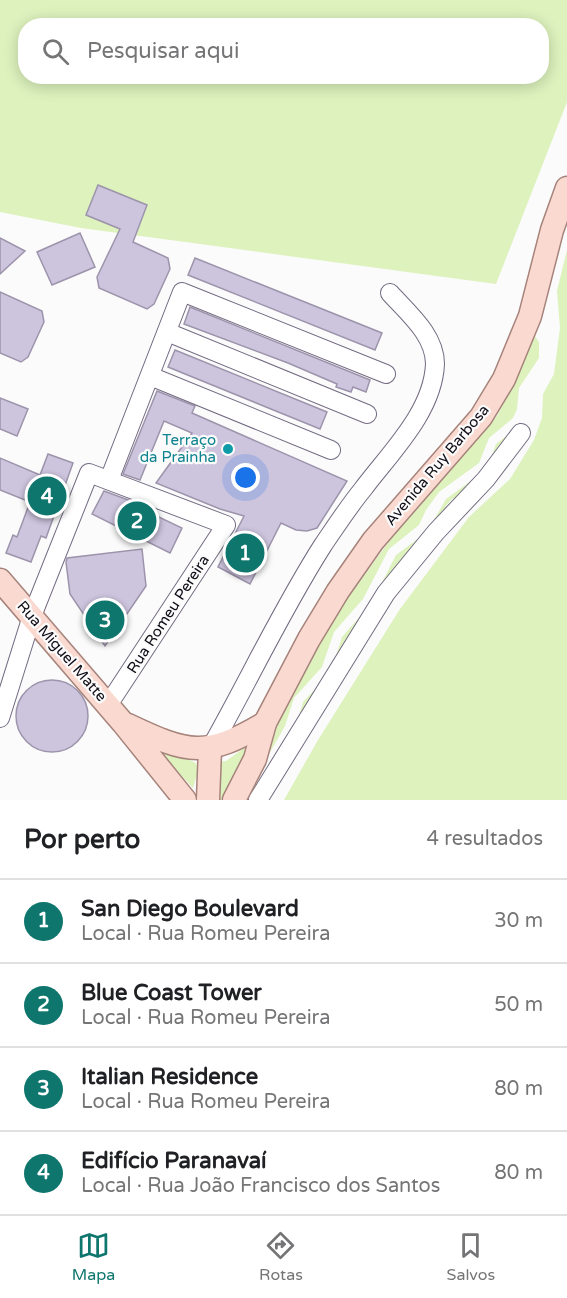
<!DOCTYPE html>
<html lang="pt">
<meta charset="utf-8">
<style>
:root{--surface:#fff;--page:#f6f6f6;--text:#202124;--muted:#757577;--line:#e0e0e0;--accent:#0f766e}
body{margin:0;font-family:"Varela Round",sans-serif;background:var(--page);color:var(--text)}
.you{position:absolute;left:246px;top:478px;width:21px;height:21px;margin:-15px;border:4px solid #fff;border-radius:50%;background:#1a73e8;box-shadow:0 0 0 9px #1a73e833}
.badge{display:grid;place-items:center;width:39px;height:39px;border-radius:50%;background:var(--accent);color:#fff;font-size:20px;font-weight:700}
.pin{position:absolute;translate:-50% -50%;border:3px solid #fff;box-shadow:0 2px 6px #0006}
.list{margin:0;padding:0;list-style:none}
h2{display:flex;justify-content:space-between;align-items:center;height:78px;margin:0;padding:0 24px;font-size:26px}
h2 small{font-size:20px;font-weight:400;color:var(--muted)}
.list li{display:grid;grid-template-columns:39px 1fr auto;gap:18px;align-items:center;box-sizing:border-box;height:84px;padding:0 24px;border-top:2px solid var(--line)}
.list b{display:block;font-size:22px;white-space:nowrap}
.list p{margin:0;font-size:20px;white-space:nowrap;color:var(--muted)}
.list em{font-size:20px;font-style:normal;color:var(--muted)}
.icon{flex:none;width:33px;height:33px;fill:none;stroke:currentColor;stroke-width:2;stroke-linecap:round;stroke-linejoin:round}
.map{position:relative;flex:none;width:567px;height:800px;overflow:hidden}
.search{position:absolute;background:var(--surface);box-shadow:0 3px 15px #0003;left:18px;right:18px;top:18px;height:66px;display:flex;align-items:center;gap:15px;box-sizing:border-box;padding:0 21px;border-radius:24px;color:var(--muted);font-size:22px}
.sheet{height:414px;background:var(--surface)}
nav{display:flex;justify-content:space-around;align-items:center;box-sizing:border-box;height:84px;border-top:2px solid var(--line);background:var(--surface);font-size:16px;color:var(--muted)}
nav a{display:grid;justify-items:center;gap:3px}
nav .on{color:var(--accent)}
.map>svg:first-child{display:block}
.green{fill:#ddf2bd;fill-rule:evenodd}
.building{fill:#cdc4dd;stroke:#9d94ac;stroke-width:1.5}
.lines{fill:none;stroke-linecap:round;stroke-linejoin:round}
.minor-casing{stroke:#736a81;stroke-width:20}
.major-casing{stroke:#a6837b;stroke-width:25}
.minor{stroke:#fff;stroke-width:18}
.major{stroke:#fadad0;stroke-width:22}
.culture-dot{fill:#0f9aa8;stroke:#fbfbfb;stroke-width:2}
.labels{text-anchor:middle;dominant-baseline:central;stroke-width:4.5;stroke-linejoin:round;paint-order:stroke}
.culture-label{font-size:15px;fill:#0d838f;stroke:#fbfbfb;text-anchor:end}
.street-label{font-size:15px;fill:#100d16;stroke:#fbfbfb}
</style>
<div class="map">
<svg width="567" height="800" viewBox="0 0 567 800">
<rect width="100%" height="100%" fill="#fbfbfb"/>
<g class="green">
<path d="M 0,0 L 567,0 L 567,102 L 496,284 L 81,228 L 0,212 ZM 26,26 L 542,26 L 542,76 L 26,76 Z"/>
<path d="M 567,250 L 567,800 L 284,800 L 318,740 L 400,609 L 469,517 L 510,479 L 534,440 L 542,418 L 543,394 L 554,374 L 560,328 L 557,291 Z"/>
<path d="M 532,332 L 539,342 L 539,358 L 519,388 L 517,409 L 513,418 L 489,438 L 479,463 L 439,492 L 426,510 L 419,525 L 389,549 L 363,599 L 334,632 L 322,667 L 294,698 L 285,726 L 249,789 L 295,687 L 342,606 L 390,540 L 497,416 L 517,376 Z"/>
<path d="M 520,425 L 502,454 L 458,502 L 453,498 L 445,507 L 447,513 L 383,590 L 260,792 L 251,800 L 295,730 L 303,702 L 331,672 L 342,637 L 371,604 L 396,555 L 427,532 L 446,499 L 487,469 L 496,444 Z"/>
<path d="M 151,743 L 196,763 L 198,771 L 193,788 Z"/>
<path d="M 251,743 L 239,776 L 221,800 L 211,800 L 217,762 L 226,761 Z"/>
</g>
<g class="building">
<path d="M 98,185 L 147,205 L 133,242 L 168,258 L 170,269 L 154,304 L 147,309 L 99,288 L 97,277 L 120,229 L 86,215 Z"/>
<path d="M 80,233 L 95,267 L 52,285 L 37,252 Z"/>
<path d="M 0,238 L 25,251 L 0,274 Z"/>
<path d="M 195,258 L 382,333 L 375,350 L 188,275 Z"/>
<path d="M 0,292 L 42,311 L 44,322 L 28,357 L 21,362 L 0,353 Z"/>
<path d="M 190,307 L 370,380 L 366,392 L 353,387 L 351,392 L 336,387 L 337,384 L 288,363 L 184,324 Z"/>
<path d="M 175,350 L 327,412 L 320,429 L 168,367 Z"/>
<path d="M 157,391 L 195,406 L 192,413 L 347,481 L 317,528 L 307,531 L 296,530 L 281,523 L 250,584 L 218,567 L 244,516 L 220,509 L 156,483 L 192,433 L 164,421 L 140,480 L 123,474 Z"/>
<path d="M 0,398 L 28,409 L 17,436 L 0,429 Z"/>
<path d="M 48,454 L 73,463 L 46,538 L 41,536 L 31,562 L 6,553 L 13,535 L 17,537 L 30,502 L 0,490 L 0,458 L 40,475 Z"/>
<path d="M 104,491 L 131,501 L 120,528 L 92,514 Z"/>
<path d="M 138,507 L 182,528 L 170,553 L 122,529 Z"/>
<path d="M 142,549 L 146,586 L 105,646 L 70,594 L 66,562 L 67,558 Z"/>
<circle cx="52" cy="716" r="36"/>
</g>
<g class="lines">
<defs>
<g id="minor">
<path d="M 167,332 L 367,414"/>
<path d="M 150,376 L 331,450"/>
<path d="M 109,480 L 182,292 L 386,374"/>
<path d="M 0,718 L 32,616 L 89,473 L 226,525 L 108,705"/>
<path d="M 210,749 C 248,682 282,609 323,545 C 336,526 349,506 363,489 C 390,453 433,412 435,364 C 435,335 408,313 390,293"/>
<path d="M 258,800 L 386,593 L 436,532 L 486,479 L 521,433"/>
</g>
<g id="major">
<path d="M 0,580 L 123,723 L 185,800"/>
<path d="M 128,725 C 189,754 206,758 265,723"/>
<path d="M 208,800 L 210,749"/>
<path d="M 234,800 L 255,759 L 265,723 L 309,639 L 338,591 L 373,541 L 481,417 L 504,379 L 530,316 L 552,230 L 567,188"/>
</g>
</defs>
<use href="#minor" class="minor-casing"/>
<use href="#major" class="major-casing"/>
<use href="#minor" class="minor"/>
<use href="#major" class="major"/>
</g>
<circle class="culture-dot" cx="228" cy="449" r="6"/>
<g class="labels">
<g class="culture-label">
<text x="216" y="440">Terraço<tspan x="216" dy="17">da Prainha</tspan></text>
</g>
<g class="street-label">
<text transform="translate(437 465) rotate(-50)">Avenida Ruy Barbosa</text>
<text transform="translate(168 614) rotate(-57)">Rua Romeu Pereira</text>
<text transform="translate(62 651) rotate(49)">Rua Miguel Matte</text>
</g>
</g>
</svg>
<div class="you"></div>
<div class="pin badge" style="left:245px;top:553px">1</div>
<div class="pin badge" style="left:137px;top:521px">2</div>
<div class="pin badge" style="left:105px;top:620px">3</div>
<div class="pin badge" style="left:47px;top:496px">4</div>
<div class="search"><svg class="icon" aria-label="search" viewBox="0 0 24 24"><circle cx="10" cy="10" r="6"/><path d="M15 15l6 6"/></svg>Pesquisar aqui</div>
</div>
<section class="sheet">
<h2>Por perto<small>4 resultados</small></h2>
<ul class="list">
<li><span class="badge">1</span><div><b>San Diego Boulevard</b><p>Local · Rua Romeu Pereira</p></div><em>30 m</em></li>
<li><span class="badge">2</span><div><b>Blue Coast Tower</b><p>Local · Rua Romeu Pereira</p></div><em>50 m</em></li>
<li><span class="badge">3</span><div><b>Italian Residence</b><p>Local · Rua Romeu Pereira</p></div><em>80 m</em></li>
<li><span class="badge">4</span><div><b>Edifício Paranavaí</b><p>Local · Rua João Francisco dos Santos</p></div><em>80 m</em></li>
</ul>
</section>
<nav>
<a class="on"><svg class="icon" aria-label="map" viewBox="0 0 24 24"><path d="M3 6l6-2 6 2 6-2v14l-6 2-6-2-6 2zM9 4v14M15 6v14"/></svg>Mapa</a>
<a><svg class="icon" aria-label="directions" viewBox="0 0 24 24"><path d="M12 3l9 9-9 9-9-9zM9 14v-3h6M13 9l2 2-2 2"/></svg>Rotas</a>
<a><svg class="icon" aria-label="saved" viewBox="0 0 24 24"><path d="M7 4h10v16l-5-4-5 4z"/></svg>Salvos</a>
</nav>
